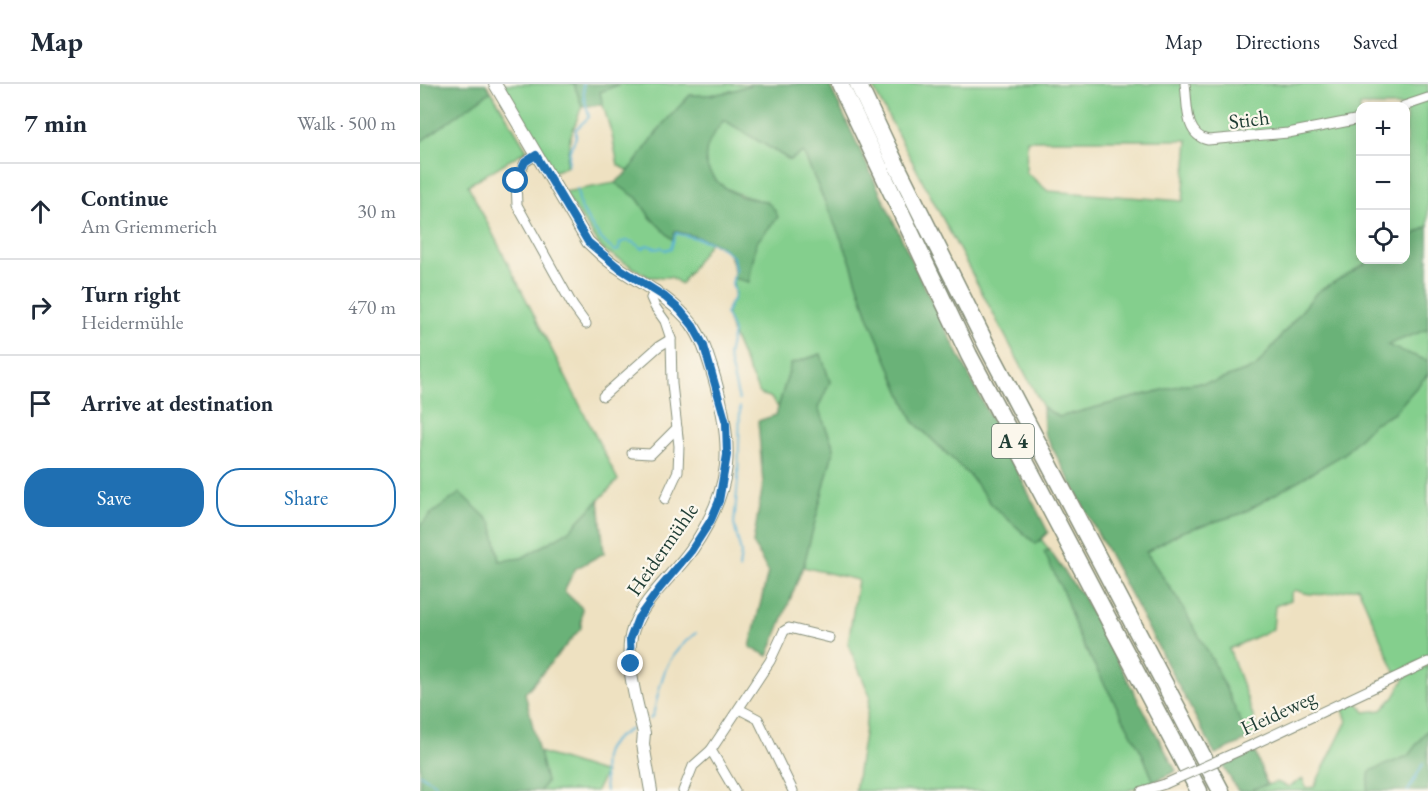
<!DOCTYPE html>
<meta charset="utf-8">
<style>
:root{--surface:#fff;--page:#f2f2f3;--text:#1f2937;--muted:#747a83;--line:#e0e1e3;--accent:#1f6fb2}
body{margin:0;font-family:"EB Garamond",serif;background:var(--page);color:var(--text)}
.controls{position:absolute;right:18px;top:18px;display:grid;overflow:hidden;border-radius:12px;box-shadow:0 3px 15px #0003}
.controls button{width:54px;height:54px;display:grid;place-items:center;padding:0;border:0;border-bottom:2px solid var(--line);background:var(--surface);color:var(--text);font:30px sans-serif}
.stop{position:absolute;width:18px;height:18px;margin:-14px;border:4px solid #1f6fb2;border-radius:50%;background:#fff}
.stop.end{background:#1f6fb2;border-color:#fff;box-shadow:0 2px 6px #0008}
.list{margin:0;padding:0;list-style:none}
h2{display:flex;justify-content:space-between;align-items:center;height:78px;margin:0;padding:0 24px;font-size:26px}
h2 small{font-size:20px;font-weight:400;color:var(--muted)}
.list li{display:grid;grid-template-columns:39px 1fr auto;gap:18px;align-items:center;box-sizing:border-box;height:96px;padding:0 24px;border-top:2px solid var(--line)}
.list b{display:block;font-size:22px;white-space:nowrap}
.list p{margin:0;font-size:20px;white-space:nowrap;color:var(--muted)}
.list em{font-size:20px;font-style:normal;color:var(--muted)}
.actions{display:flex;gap:12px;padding:18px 24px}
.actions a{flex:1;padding:14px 0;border:2px solid var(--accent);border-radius:24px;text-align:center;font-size:21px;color:var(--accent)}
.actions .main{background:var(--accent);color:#fff}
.icon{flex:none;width:33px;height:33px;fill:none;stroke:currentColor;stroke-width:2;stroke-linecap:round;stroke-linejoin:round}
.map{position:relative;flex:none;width:1008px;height:707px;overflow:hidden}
header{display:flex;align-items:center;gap:36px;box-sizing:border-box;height:84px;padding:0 30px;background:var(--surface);border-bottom:2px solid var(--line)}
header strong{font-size:28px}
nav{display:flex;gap:33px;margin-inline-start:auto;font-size:21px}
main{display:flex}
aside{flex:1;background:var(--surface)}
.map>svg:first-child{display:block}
.green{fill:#84cf8d;stroke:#528660;stroke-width:1.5;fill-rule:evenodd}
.forest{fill:#6bb278;stroke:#457856;stroke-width:1.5}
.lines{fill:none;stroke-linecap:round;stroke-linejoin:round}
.stream{stroke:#5ab3d7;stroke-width:2}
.minor-casing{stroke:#868f7a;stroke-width:11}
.tertiary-casing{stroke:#868f7a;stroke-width:14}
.motorway-casing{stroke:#868f7a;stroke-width:19}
.minor{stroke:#fff;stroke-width:9}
.tertiary{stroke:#fff;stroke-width:12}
.motorway{stroke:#fff;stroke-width:16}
.minor-bridge-casing{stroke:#868f7a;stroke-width:11;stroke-linecap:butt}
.minor-bridge{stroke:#fff;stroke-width:9}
.route{stroke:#1f6fb2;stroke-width:8}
.labels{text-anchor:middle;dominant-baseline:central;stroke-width:4.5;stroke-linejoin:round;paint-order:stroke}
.shield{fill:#fbf7ec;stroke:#61756b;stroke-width:1.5}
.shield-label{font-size:20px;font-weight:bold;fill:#1f3d34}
.street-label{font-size:21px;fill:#1f3d34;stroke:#fbf7ec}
</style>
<header>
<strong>Map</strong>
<nav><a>Map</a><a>Directions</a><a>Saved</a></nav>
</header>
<main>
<aside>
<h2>7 min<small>Walk · 500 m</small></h2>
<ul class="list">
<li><svg class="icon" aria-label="ahead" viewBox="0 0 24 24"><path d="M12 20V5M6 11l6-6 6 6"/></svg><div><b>Continue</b><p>Am Griemmerich</p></div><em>30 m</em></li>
<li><svg class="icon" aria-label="right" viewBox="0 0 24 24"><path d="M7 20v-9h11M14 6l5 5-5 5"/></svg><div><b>Turn right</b><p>Heidermühle</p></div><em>470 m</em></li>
<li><svg class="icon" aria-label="arrive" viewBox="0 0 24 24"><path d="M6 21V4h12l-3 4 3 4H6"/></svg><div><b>Arrive at destination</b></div></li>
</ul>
<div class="actions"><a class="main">Save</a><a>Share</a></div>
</aside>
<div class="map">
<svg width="1008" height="707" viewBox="0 0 1008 707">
<rect width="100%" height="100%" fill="#fbf7ec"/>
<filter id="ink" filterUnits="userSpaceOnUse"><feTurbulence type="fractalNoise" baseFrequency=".0167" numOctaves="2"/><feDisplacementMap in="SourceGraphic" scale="12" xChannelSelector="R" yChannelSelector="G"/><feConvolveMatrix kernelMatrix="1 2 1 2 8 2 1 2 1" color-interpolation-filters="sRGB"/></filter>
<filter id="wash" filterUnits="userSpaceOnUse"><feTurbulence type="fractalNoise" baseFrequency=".008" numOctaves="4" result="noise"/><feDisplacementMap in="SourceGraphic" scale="24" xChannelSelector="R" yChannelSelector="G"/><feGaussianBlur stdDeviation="1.35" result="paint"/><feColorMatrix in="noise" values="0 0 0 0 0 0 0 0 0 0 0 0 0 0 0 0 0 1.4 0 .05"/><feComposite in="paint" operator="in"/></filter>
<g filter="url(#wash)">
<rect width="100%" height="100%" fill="#eee1c1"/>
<g class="green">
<path d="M 81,0 L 154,0 L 162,22 L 150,54 L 146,83 L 132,88 Z"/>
<path d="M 200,0 L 332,0 C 310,9 293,12 270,11 L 243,40 L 209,87 L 198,81 L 192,51 L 179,8 Z"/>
<path d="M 451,0 L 1008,0 L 1008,142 L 986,156 L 986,22 L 940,22 L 940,176 L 952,176 L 897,208 L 836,283 L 794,298 L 766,300 L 639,333 L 623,323 ZM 768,56 L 763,117 L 628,107 L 606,88 L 607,56 Z"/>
<path d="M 71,7 L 107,66 L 48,101 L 198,396 L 149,447 L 102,474 L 80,477 L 72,439 L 11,430 L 0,442 L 0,58 Z"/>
<path d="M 304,36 L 370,76 L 383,68 L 429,173 L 448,232 L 493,337 L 550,392 L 573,422 L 616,460 L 621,455 L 629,466 L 625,467 L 645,512 L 659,553 L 722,669 L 734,698 L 706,707 L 435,707 L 450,612 L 428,560 L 438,496 L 383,483 L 414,364 L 398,324 L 410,297 L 400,270 L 371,280 L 358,323 L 350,313 L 340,310 C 333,296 306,241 307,228 C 307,222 313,218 314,212 C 315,205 312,201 313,194 L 329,197 L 336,159 L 347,118 C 320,112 273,98 288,60 C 291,52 299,43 304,36 Z"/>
<path d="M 195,99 L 217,114 L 231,134 L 253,155 L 255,147 L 290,158 L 261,200 L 251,193 L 229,193 L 182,165 L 144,108 Z"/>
<path d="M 1008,245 L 1008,277 L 966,261 Z"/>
<path d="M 1008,290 L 1008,573 L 976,590 L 938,503 C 914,509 899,515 875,506 L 871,509 L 871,516 L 855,522 L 853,545 L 809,565 L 824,605 L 839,650 L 829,655 L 792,575 L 726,468 L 761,448 L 823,429 L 924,370 L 954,339 L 973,330 Z"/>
<path d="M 1008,581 L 1008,645 L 988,672 L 950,687 L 947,707 L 833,707 L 833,705 L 857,698 L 868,703 L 883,695 L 886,704 L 894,703 L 927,637 L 922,623 L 937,618 L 945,628 L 962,626 L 974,613 L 986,592 Z"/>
<path d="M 119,668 L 185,689 L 176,707 L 120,707 L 126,698 Z"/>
</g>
<g class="forest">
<path d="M 0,0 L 66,0 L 71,7 L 0,58 Z"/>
<path d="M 154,0 L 200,0 L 180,8 L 183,21 L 162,22 Z"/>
<path d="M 332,0 L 409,0 L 503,200 L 628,448 L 616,460 L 573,422 L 550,392 L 493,337 L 448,232 L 429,173 L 383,68 L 370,76 L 304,36 C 299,43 292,51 289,59 C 277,84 299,103 320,112 C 337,118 350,112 358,133 L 336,159 L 329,198 L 313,194 C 320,158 281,155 255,147 L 253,156 L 231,134 L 217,114 L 195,99 L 209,87 L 243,40 L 270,11 C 293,12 310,9 332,0 Z"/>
<path d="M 1008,142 L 1008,245 L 967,261 L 1008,277 L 1008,290 L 973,330 L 954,339 L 924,370 L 823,429 L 761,448 L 726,468 L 759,517 L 792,575 L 829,655 L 795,670 L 624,348 L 623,323 L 639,333 L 766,300 L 794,298 L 836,283 L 897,208 L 952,176 L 986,176 L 986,156 Z"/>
<path d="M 401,270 L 410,298 L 398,324 L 414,364 L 384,480 L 348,572 L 330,563 L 348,488 L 333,459 L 343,400 L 338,337 L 356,331 L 371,280 Z"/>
<path d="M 40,409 L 72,439 L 80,477 L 102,474 L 149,447 L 179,416 L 184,469 L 155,485 L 144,507 L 162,524 L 161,544 L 105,609 L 126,698 L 120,707 L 0,707 L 0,442 L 11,430 Z"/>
<path d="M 629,466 L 658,507 L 660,507 L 756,687 L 734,698 L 722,669 L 659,553 L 645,512 L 624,468 Z"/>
<path d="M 1008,645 L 1008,707 L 947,707 L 950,687 L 988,672 Z"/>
<path d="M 835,668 L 847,701 L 833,705 L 833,707 L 818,707 L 803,682 Z"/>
</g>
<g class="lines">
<g class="stream">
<path d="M 148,82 L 150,66 L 156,53 L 156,45 L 169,33 L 164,13 L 163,0"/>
<path d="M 157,105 C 159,111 158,118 161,124 C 168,138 182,159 195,167 L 199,166 L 200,159 C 208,154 216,159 222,165 L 227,161 L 238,165 L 241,163 L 245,166 L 251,164 L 256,149 C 278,155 296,156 313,173 L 315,186 L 312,200 L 315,208 L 313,216 L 309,222 L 306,230 L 313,248 L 308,272 L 319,316"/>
<path d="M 319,485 L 321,469 L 314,440 L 318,397 L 320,323"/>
<path d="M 230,635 L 233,631 C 243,592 242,575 276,549"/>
<path d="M 0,690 L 14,699 L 20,707"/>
<path d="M 186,707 C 182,674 178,663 211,645"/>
<path d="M 988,707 L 1003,680"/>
</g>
</g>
</g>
<g filter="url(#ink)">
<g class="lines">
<defs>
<g id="minor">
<path d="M 765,0 C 768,20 764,51 788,56 L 868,49 L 940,35"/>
<path d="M 984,22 L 1008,14"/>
<path d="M 116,71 L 105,78 L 96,97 L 97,121 L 153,222 L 166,240"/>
<path d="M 236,206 L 231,214 L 235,223 L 245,237 L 251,255 L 252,300 L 259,362 L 258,387 L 245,415"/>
<path d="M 183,312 L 238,263 L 251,255"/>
<path d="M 212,369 L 231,370 L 257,344"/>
<path d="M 319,625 L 338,635 L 373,707"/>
<path d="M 832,661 L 1008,578"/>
<path d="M 263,707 L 273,682 L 291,666"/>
<path d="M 315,707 L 291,666 L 350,577 L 364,547 L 369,544 L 410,554"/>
<path d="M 722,707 L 745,700"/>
</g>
<path id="tertiary" d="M 75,0 L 168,158 C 178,167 187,177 199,184 C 225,202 251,214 271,239 C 283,255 288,274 294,293 C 314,362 313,405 272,465 C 253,492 224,514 213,545 C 203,573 217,621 224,649 L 223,660 L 231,707"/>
<g id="motorway">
<path d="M 420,0 L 549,271 L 779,707"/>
<path d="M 438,0 L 472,72 L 567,262 L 801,707"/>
</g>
</defs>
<use href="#minor" class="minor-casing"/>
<use href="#tertiary" class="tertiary-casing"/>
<use href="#motorway" class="motorway-casing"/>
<use href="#minor" class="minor"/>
<use href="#tertiary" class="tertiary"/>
<use href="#motorway" class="motorway"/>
<defs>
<path id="minor-bridge" d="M 745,700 L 832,661"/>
</defs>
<use href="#minor-bridge" class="minor-bridge-casing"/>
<use href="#minor-bridge" class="minor-bridge"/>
</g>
</g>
<g class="lines" filter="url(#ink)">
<path class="route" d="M 96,97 L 105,78 L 116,71 L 168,158 L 199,184 L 245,213 L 260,226 L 273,242 L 284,262 L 306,339 L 307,371 L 299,417 L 291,436 L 271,467 L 240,504 L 218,534 L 210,555 L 211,580"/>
</g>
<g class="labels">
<rect class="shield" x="572" y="340" width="42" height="34" rx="4.5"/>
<g class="shield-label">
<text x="593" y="357">A 4</text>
</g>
<g class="street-label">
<text transform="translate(829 35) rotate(-7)">Stich</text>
<text transform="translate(242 465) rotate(-55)">Heidermühle</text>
<text transform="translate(858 628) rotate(-25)">Heideweg</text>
</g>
</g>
</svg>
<div class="controls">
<button>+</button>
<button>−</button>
<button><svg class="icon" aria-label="locate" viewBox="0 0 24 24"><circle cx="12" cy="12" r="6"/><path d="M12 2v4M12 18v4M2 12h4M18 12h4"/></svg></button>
</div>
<div class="stop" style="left:96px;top:97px"></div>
<div class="stop end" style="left:211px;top:580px"></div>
</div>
</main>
